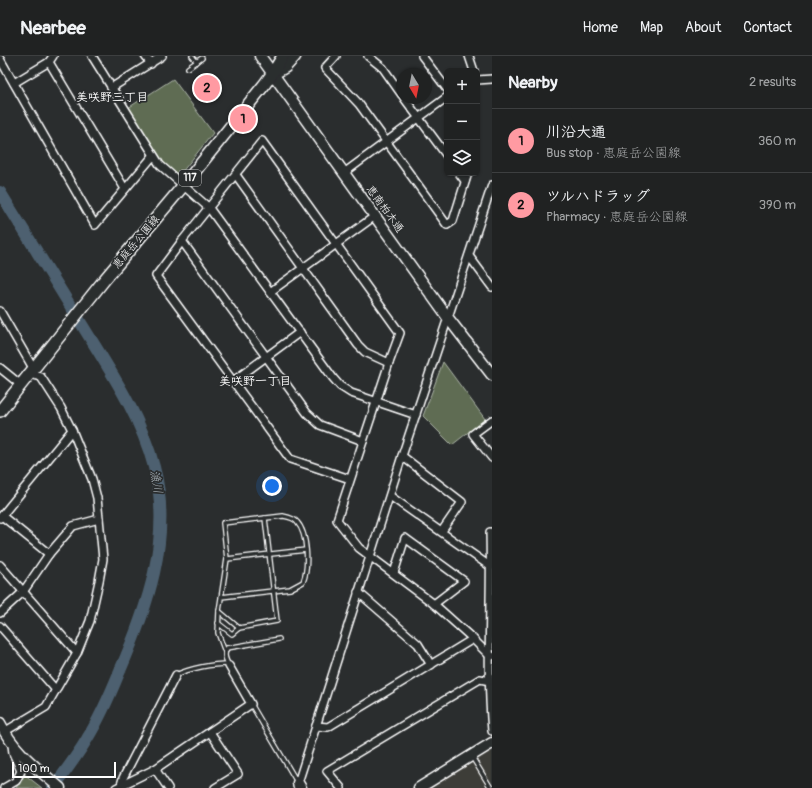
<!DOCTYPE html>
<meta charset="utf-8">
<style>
:root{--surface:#202222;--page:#282a2a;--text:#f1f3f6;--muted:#a2a4a5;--line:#3d3f40;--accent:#ff9aa2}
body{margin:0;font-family:Pangolin,"Klee One",sans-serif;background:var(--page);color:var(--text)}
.controls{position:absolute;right:12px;top:12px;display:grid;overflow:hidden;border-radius:6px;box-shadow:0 1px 3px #0004}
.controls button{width:36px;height:36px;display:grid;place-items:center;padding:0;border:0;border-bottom:1px solid var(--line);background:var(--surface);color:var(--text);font:20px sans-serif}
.compass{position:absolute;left:396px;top:12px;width:36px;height:36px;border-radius:50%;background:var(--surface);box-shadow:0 1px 3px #0004;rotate:170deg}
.scale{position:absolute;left:12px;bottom:10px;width:104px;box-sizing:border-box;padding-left:4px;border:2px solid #fff;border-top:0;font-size:11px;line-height:14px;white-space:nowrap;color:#fff;-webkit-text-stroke:3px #2a2d2e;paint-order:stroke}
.you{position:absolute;left:272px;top:430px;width:14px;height:14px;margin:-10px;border:3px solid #fff;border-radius:50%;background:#1a73e8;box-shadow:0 0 0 6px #1a73e833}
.badge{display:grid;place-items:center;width:26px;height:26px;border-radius:50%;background:var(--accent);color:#111;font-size:13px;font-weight:700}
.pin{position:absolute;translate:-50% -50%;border:2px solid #fff;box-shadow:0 1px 4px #0006}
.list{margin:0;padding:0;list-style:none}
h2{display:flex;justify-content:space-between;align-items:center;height:52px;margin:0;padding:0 16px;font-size:17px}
h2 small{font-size:13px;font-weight:400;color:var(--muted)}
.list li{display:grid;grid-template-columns:26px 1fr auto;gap:12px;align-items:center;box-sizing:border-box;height:64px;padding:0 16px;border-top:1px solid var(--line)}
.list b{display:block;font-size:15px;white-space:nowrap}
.list p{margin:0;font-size:13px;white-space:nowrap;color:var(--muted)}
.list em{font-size:13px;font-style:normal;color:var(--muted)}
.icon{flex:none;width:22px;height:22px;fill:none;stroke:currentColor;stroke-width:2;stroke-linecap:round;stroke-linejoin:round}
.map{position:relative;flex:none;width:492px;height:732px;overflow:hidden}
header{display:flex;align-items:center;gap:24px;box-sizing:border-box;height:56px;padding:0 20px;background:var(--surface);border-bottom:1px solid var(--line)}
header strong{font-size:19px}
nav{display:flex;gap:22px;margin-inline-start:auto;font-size:14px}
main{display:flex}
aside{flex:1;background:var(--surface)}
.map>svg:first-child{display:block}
.built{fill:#3e3e39}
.green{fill:#5e6c53;stroke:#aeb6a9}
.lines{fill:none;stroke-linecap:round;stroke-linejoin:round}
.river{stroke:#4d6170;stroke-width:12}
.lane-casing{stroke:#fff;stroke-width:6}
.street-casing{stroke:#fff;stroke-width:10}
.secondary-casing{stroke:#fff;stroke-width:13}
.primary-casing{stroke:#fff;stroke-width:14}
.lane{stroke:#2a2d2e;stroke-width:3.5}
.street{stroke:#2a2d2e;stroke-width:7}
.secondary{stroke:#2a2d2e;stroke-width:10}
.primary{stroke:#2a2d2e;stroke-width:11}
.labels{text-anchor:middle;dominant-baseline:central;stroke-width:3.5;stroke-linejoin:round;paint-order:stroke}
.shield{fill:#2a2d2e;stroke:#bfc0c0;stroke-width:1}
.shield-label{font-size:10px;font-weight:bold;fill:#fff}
.street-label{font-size:11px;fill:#fff;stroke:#2a2d2e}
.neighbourhood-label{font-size:12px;font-weight:bold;fill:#fff;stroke:#2a2d2e}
.water-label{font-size:12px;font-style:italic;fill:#afb8bf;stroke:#2a2d2e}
</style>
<header>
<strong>Nearbee</strong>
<nav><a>Home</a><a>Map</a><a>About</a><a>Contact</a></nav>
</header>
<main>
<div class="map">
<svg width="492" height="732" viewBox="0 0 492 732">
<rect width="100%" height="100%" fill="#2a2d2e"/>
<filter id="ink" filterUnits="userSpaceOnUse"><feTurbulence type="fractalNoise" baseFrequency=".025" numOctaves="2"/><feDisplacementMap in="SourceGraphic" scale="8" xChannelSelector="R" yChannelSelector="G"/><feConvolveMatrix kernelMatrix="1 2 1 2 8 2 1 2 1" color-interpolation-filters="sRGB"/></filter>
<g filter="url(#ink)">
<path class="built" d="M 492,692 L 492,732 L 430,732 L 441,725 Z"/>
<g class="green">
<path d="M 173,23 L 213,77 L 178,121 L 167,115 L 128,52 Z"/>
<path d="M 443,306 L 485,363 L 452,389 L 423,360 Z"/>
<path d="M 24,718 L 42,732 L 16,732 Z"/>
</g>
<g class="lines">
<path class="river" d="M 0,136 C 28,181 56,227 84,272 C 111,316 141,361 154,411 C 173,481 147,553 119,617 C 110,639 100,662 87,683 C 77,700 65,716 53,732"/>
<defs>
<g id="lane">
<path d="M 192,0 L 197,6"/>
<path d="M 188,12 L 202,2"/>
<path d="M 227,503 L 306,494"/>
<path d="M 221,541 L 290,533 L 303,526 C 309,512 308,478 297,466 C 294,462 288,461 283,460 L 223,467 L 227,503 L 219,555 L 239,572"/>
<path d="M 219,555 L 218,577 L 225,596"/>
<path d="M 218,567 L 232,578 L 239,572 L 277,565 L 265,462"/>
<path d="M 229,610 C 226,604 223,599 227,592 L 279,583"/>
<path d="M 176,619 C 190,612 213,608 228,608"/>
<path d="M 251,648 L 297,726"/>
<path d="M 472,701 L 491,732"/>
</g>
<g id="street">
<path d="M 53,0 L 49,6 L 125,133"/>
<path d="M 92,0 L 160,109 L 209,152 L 333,322 L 340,330 L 351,337 L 416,359"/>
<path d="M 145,0 L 151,8"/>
<path d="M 336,0 L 325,12 L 359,48 L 447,169 L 453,165 L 468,117"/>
<path d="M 368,0 L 383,12 L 402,39"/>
<path d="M 422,0 L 447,33"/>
<path d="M 469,0 L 474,15"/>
<path d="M 0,3 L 95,169 L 153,100"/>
<path d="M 477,24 L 492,23"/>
<path d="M 14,27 L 49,6"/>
<path d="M 111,32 L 162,0"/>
<path d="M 404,42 L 447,100"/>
<path d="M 344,117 L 447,41"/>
<path d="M 459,117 L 465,125"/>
<path d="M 236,119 L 358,289 L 365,296 L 389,307"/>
<path d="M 182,185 L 307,357 L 320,369 L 363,385"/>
<path d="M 469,200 L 492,231"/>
<path d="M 270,236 L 375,160"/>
<path d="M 0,255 L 33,312"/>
<path d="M 0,312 L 21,329"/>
<path d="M 30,318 L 41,321 L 61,352 L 72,374 L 92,423 L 97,442 L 103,503 L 99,525 L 90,565 L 77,597"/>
<path d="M 232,326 L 300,276"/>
<path d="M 492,364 L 473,378 L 492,402"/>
<path d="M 402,400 L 462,446 L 442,475"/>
<path d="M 350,423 L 290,403 L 156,220 L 182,185 L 262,85 L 400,277 L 389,307 L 337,464 L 359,492 L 434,548 L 473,583 L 490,600 L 492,600"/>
<path d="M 390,440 L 491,511"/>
<path d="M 2,460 L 49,498"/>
<path d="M 0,462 L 72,374"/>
<path d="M 490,476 C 492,542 486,609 492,675"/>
<path d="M 0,509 L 77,597 L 46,651 L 4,676"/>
<path d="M 394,517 L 405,482 L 464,525 L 434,548"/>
<path d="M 358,536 L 418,588 L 431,609"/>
<path d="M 0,557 L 23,536 L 49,498 L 73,470 L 99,463"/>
<path d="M 0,570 L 56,634"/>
<path d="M 316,670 L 328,671 L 473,583"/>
<path d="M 210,676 L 238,718 L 215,732"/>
<path d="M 155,713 L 168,732"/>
<path d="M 121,729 L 123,722 L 176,619"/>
<path d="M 297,730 L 402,400 L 492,129"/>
<path d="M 4,732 L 16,725 L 21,715 L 13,697 L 12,689"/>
<path d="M 116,732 L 155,713 L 251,648 L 229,610"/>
<path d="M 341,732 L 327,715 L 480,623 L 490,625"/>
</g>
<g id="secondary">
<path d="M 260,0 L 448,262 L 492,319"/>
<path d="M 0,667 C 14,696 36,711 60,732"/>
<path d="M 298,727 L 301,732"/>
<path d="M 419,732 L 492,687"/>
</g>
<g id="primary">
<path d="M 273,18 L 285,11 L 295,0"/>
<path d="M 0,355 L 105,223 L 183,130 L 264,29 L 272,18 L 283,0"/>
</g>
</defs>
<use href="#lane" class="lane-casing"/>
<use href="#street" class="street-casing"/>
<use href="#secondary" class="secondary-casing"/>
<use href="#primary" class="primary-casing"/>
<use href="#lane" class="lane"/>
<use href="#street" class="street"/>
<use href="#secondary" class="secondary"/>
<use href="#primary" class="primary"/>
</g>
</g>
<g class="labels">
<rect class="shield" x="179" y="114" width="22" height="16" rx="3"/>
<g class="shield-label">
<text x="190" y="122">117</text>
</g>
<g class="street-label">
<text transform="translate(385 153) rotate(54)">恵南柏木通</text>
<text transform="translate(136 186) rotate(-50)">恵庭岳公園線</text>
</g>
<g class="neighbourhood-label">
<text x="112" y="41">美咲野三丁目</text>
<text x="255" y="325">美咲野一丁目</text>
</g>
<g class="water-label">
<text transform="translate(156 426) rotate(80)">漁川</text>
</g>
</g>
</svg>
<div class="controls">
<button>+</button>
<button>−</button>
<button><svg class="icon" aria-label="layers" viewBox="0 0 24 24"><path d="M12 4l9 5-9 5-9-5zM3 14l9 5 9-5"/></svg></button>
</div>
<svg class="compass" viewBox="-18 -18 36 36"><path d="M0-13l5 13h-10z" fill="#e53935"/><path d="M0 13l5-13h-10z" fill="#a2a4a5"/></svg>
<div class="scale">100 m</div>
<div class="you"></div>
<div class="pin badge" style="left:243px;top:63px">1</div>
<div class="pin badge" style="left:207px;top:32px">2</div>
</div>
<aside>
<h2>Nearby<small>2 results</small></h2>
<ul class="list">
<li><span class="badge">1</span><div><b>川沿大通</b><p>Bus stop · 恵庭岳公園線</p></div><em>360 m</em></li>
<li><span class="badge">2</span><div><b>ツルハドラッグ</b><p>Pharmacy · 恵庭岳公園線</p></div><em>390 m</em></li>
</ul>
</aside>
</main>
